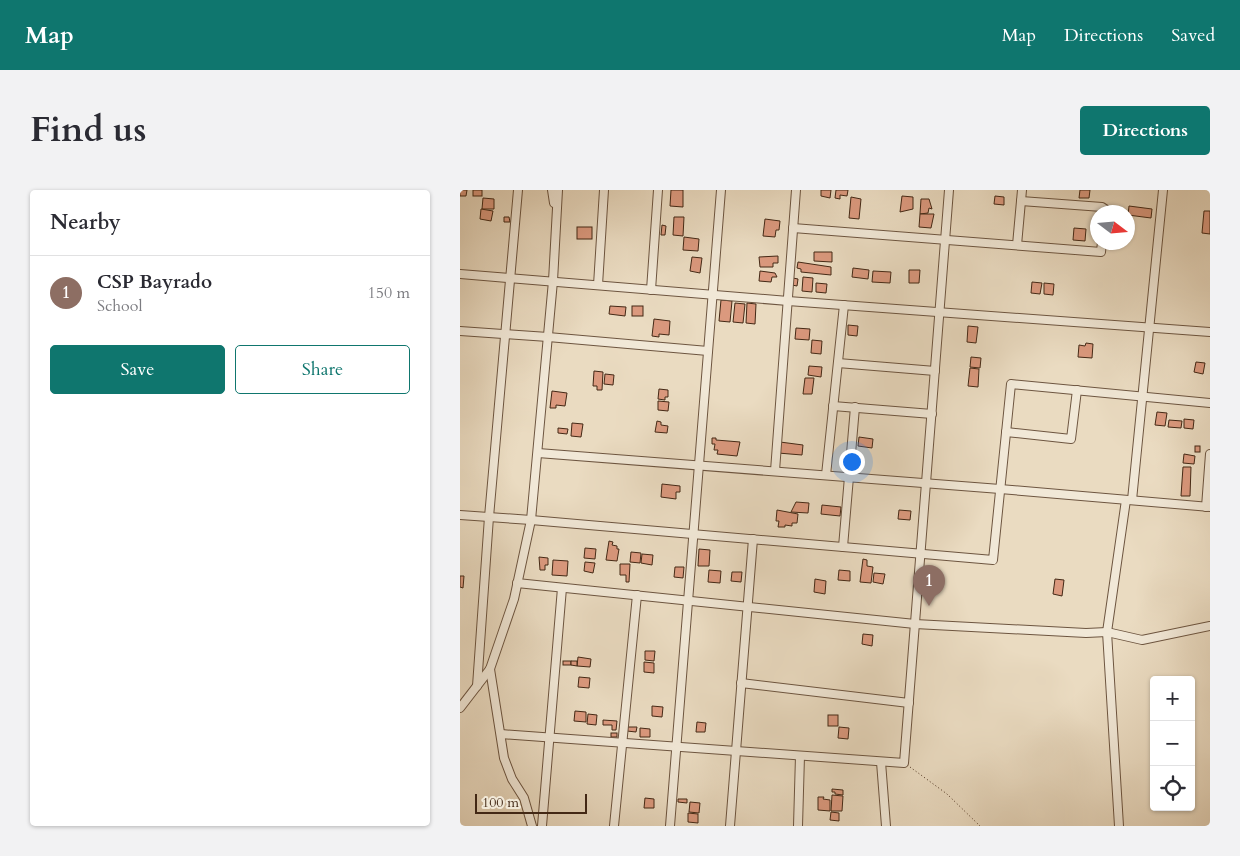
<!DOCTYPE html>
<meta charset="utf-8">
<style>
:root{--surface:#fff;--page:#f2f2f3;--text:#2b2b33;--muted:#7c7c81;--line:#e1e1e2;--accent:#0f766e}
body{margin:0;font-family:Cardo,serif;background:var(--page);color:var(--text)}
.controls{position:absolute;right:15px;bottom:15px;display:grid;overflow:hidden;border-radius:5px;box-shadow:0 1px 4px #0004}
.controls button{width:45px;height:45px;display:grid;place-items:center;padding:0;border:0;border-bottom:1px solid var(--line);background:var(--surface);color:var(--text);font:25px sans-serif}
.compass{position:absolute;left:630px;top:15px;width:45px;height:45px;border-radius:50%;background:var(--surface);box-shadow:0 1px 4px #0004;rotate:106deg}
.scale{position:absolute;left:15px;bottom:12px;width:112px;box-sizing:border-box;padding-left:5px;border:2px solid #432815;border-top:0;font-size:14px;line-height:18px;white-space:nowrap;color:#432815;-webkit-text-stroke:4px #f1e8d7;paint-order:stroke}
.you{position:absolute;left:391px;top:271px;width:18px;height:18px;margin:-12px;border:4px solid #fff;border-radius:50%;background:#1a73e8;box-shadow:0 0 0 8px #1a73e833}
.badge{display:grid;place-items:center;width:32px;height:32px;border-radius:50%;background:var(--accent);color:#fff;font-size:16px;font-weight:700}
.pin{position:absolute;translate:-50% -41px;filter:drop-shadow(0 1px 2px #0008)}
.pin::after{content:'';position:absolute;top:26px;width:18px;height:15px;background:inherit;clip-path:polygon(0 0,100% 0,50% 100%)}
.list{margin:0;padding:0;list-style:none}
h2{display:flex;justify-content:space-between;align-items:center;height:65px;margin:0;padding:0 20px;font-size:21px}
h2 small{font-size:16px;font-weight:400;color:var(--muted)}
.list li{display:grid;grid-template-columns:32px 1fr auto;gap:15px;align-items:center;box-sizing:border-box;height:75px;padding:0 20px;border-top:1px solid var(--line)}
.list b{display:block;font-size:19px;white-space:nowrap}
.list p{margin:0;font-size:16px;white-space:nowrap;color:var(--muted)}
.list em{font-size:16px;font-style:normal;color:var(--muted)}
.actions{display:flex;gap:10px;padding:15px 20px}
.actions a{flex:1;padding:11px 0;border:1px solid var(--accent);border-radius:5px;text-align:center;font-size:18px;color:var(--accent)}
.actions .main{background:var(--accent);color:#fff}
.icon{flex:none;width:28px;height:28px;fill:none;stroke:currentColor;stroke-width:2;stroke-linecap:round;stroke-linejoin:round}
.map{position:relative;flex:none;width:750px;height:636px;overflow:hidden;border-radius:5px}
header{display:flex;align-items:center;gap:30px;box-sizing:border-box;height:70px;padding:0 25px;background:var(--accent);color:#fff}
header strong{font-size:24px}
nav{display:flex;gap:28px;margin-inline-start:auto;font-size:18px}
.intro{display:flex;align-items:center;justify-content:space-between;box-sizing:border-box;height:120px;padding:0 30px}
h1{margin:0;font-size:35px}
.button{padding:12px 22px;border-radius:5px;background:var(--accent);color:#fff;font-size:18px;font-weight:700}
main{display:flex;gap:30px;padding:0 30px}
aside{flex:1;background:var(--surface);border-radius:5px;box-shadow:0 1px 4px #0004}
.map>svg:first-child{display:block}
.building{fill:#db997e;stroke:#432815}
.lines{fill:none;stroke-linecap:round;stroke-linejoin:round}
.minor-casing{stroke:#6d5540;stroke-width:10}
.path{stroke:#432815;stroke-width:1;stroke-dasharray:1 2.5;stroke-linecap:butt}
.minor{stroke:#f1e8d7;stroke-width:8}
</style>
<header>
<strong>Map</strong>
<nav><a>Map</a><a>Directions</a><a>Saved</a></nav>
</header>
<div class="intro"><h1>Find us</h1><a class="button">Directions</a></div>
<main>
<aside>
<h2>Nearby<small></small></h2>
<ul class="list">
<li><span class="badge" style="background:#8d6e63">1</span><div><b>CSP Bayrado</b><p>School</p></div><em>150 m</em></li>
</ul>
<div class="actions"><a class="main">Save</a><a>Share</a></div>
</aside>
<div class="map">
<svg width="750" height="636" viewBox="0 0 750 636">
<rect width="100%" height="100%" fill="#eadbc1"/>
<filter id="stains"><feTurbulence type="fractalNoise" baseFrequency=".004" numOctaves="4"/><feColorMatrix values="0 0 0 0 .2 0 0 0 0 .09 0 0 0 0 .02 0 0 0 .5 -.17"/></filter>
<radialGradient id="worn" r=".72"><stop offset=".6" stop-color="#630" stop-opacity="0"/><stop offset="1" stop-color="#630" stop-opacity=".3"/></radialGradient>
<g class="building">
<path d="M 0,0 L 7,0 L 6,6 L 0,6 Z"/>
<rect x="13" y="0" width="9" height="6"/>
<path d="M 211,0 L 223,0 L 223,17 L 210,16 Z"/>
<path d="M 361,0 L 371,0 L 370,8 L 361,6 Z"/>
<path d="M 376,0 L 388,0 L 387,6 L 380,5 L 380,9 L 375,8 Z"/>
<path d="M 620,0 L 630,0 L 629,8 L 619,8 Z"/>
<path d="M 442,6 L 453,7 L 453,19 L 440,22 Z"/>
<path d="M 535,6 L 544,7 L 544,15 L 534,14 Z"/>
<path d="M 391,7 L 401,9 L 399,29 L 389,28 Z"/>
<path d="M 23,8 L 34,9 L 34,19 L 22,19 Z"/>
<path d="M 461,9 L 469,9 L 472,19 L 469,18 L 468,23 L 460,24 Z"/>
<path d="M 669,16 L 692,19 L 691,28 L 668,25 Z"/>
<path d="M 21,19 L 33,21 L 31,31 L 20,29 Z"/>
<path d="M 744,21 L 750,21 L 750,44 L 742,43 Z"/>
<path d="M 460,24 L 474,24 L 471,38 L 459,37 Z"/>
<path d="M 44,27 L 49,27 L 50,32 L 44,32 Z"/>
<path d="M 214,27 L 224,27 L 223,46 L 213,45 Z"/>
<path d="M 305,29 L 320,31 L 319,40 L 316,40 L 315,47 L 303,46 Z"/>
<path d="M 202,35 L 206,36 L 205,45 L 201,45 Z"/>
<rect x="117" y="37" width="15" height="12"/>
<path d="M 614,38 L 626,39 L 625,51 L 613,50 Z"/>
<path d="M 224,47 L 239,49 L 238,61 L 223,60 Z"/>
<path d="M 354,62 L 372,62 L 372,72 L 354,71 Z"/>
<path d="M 318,66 L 318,73 L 313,73 L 313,77 L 300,77 L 299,67 Z"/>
<path d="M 232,67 L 242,68 L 240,83 L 230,81 Z"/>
<path d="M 338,72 L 371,77 L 371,85 L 341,82 L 341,79 L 337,78 Z"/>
<path d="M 393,78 L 409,80 L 408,89 L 392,87 Z"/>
<path d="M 449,80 L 460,80 L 459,93 L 449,93 Z"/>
<path d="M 300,81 L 315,83 L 317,87 L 312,87 L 311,92 L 299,91 Z"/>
<path d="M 413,81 L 431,82 L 430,93 L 412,92 Z"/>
<path d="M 343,87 L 353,88 L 352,102 L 342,101 Z"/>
<path d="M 333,88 L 338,89 L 337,96 L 332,95 Z"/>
<path d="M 572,92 L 582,93 L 580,104 L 571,103 Z"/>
<path d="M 356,93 L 367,94 L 366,103 L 356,102 Z"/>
<path d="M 584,93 L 594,94 L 593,105 L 584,104 Z"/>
<path d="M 261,110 L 272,111 L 270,132 L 259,131 Z"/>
<path d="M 275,113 L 285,114 L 283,133 L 273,132 Z"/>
<path d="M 287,113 L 296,114 L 295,134 L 286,133 Z"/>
<path d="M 150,116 L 166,117 L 165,126 L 149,124 Z"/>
<rect x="172" y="116" width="11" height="10"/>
<path d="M 194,129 L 210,131 L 209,145 L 199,144 L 199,147 L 192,146 Z"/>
<path d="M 388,135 L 398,136 L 397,146 L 388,145 Z"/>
<path d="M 508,136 L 518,137 L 516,153 L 507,152 Z"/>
<path d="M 336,138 L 350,139 L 349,150 L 335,149 Z"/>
<path d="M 352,150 L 362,151 L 361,164 L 351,163 Z"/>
<path d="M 626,153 L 633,154 L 632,168 L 618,167 L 619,155 L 625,156 Z"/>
<path d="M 511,167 L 521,168 L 520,178 L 510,177 Z"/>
<path d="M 736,172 L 745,173 L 743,184 L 734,182 Z"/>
<path d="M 349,176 L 362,177 L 361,187 L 348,185 Z"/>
<path d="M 510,178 L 519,179 L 518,197 L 508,196 Z"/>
<path d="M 134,181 L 143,182 L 142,200 L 137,200 L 137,196 L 133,196 Z"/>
<path d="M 145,184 L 154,185 L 153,195 L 144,194 Z"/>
<path d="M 345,188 L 354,188 L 352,204 L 343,204 Z"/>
<path d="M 199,199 L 208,200 L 208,207 L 205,207 L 205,210 L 198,209 Z"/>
<path d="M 92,201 L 107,203 L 105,216 L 96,215 L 96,218 L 90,218 Z"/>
<path d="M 198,211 L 209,212 L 208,221 L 198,220 Z"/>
<path d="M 697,222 L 707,223 L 705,236 L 695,235 Z"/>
<path d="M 724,229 L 734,230 L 733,239 L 724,238 Z"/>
<path d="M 709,230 L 722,231 L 721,238 L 708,237 Z"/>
<path d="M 197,231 L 201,232 L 201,235 L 208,236 L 207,243 L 195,242 Z"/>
<path d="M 112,233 L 123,234 L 121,247 L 111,246 Z"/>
<path d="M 98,238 L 108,239 L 107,244 L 98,243 Z"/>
<path d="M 399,247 L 413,249 L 412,258 L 398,256 Z"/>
<path d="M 252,248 L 256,248 L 256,250 L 280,252 L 277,266 L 257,264 L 258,260 L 254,260 L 255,254 L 252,254 Z"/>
<path d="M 320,252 L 343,255 L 342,265 L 318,263 Z"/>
<rect x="735" y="256" width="5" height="6"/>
<path d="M 724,264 L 735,266 L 734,274 L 723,273 Z"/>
<path d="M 723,277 L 731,277 L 730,306 L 721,306 Z"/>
<path d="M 202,294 L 220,296 L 220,302 L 216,302 L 216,309 L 201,307 Z"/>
<path d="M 336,312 L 349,313 L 348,323 L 331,322 Z"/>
<path d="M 362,315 L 381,317 L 380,326 L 361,324 Z"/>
<path d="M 317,320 L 338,324 L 337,333 L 332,333 L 332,336 L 325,335 L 325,337 L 318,337 L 319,331 L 316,331 Z"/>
<path d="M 439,320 L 451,321 L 450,330 L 438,329 Z"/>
<path d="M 149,351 L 153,352 L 152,355 L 157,356 L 157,359 L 159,359 L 157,371 L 146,370 Z"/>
<path d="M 125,358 L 136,359 L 135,369 L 124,368 Z"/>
<path d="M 239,359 L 250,360 L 249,376 L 238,376 Z"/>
<path d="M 171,362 L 181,363 L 180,373 L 170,372 Z"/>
<path d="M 182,364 L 193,365 L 192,375 L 181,373 Z"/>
<path d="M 79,367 L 88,368 L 88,375 L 85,375 L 85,380 L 80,380 Z"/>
<path d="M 403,369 L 407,370 L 407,376 L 413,377 L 411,393 L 400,392 Z"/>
<path d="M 93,370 L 108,371 L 107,386 L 92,385 Z"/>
<path d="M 125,372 L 135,373 L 133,383 L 124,381 Z"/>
<path d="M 160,374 L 170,374 L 169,392 L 166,392 L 166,385 L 160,385 Z"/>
<path d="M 215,377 L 224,377 L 223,388 L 214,387 Z"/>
<path d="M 249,380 L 261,381 L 260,393 L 248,392 Z"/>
<path d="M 379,380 L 390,381 L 390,391 L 378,390 Z"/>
<path d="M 272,382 L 282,382 L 281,392 L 271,391 Z"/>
<path d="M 414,383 L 425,384 L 423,394 L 413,392 Z"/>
<path d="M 0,386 L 4,386 L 3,398 L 0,397 Z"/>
<path d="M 355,389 L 366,391 L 365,404 L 354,402 Z"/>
<path d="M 595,389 L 604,390 L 602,406 L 593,404 Z"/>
<path d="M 403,444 L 413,445 L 412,456 L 402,454 Z"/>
<path d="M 185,461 L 195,461 L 194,471 L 185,470 Z"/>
<path d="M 118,467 L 131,469 L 130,477 L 117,476 Z"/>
<rect x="103" y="471" width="8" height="4"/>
<path d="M 111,471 L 117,471 L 117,476 L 111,475 Z"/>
<path d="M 184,472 L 194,473 L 194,483 L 184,482 Z"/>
<path d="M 119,487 L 130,488 L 129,498 L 118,497 Z"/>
<path d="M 192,516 L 203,517 L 202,527 L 192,526 Z"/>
<path d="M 115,521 L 126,522 L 126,532 L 114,531 Z"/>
<path d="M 128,524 L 137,525 L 136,535 L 127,534 Z"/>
<rect x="368" y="525" width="10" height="11"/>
<path d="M 143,530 L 157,531 L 156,540 L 152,540 L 152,535 L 143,535 Z"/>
<path d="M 237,532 L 246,533 L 245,542 L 236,542 Z"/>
<path d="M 167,537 L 177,537 L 176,542 L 167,541 Z"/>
<path d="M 379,537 L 389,538 L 388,549 L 378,548 Z"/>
<path d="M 180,538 L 190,539 L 190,547 L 180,547 Z"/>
<rect x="151" y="543" width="6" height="4"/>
<path d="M 372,599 L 383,600 L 383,605 L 375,604 L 375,602 L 372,602 Z"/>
<path d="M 372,605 L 383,606 L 382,621 L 371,621 Z"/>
<path d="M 358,607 L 364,607 L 363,609 L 370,610 L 370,621 L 358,620 Z"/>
<path d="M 185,608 L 194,609 L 194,618 L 184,618 Z"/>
<path d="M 218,609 L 227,609 L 227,613 L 218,612 Z"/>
<path d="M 230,612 L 240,613 L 239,623 L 229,622 Z"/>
<path d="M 371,622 L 379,623 L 379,631 L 370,630 Z"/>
<path d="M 228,623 L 238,624 L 238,633 L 228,632 Z"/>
</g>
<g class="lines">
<defs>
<g id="minor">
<path d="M 92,0 L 94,13"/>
<path d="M 561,11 L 642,17 L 645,19 L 644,22"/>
<path d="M 333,38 L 641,62 L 642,52"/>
<path d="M 557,55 L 562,0"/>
<path d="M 0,84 L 328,111 L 750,142"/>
<path d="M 138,95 L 144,0"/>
<path d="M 191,100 L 198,0"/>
<path d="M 0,141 L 88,147 L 248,161"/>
<path d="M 378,173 L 475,181"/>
<path d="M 373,216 L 472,224"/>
<path d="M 546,242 L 611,249 L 617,200"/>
<path d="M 78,263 L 540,299 L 750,317"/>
<path d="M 315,281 L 336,0"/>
<path d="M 366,285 L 384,115"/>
<path d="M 672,310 L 703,0"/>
<path d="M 746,317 L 750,264"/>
<path d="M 0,325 L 71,330 L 533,370 L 551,194 L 750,213"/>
<path d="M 383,357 L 395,217"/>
<path d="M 57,393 L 455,434 L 626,443 L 647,442 L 682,450 L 750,436"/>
<path d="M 30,479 L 44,568 L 52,589 L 64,608 L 72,636"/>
<path d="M 281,493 L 449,513"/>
<path d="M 17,496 L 29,327 L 58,0"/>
<path d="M 0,518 L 30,479 L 54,409 L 71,330 L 93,91 L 98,0"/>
<path d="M 41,544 L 444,573 L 489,0"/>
<path d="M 421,572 L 426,636"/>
<path d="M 82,636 L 102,398"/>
<path d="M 154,636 L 177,405"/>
<path d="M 210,636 L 261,0"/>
<path d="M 270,636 L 293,349"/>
<path d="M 338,636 L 340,566"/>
<path d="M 659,636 L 647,442 L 666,310"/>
</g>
</defs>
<use href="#minor" class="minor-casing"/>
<path class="path" d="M 450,577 L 487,604 L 520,636"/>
<use href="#minor" class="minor"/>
</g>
<rect width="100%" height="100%" filter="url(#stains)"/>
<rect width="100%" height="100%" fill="url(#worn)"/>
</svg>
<div class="controls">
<button>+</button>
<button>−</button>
<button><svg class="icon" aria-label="locate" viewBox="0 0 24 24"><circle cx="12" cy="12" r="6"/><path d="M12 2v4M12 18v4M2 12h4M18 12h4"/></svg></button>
</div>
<svg class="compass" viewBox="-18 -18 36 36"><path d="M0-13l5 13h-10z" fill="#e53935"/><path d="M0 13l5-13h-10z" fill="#7c7c81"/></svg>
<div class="scale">100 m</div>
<div class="you"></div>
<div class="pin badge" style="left:469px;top:416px;background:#8d6e63">1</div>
</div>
</main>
